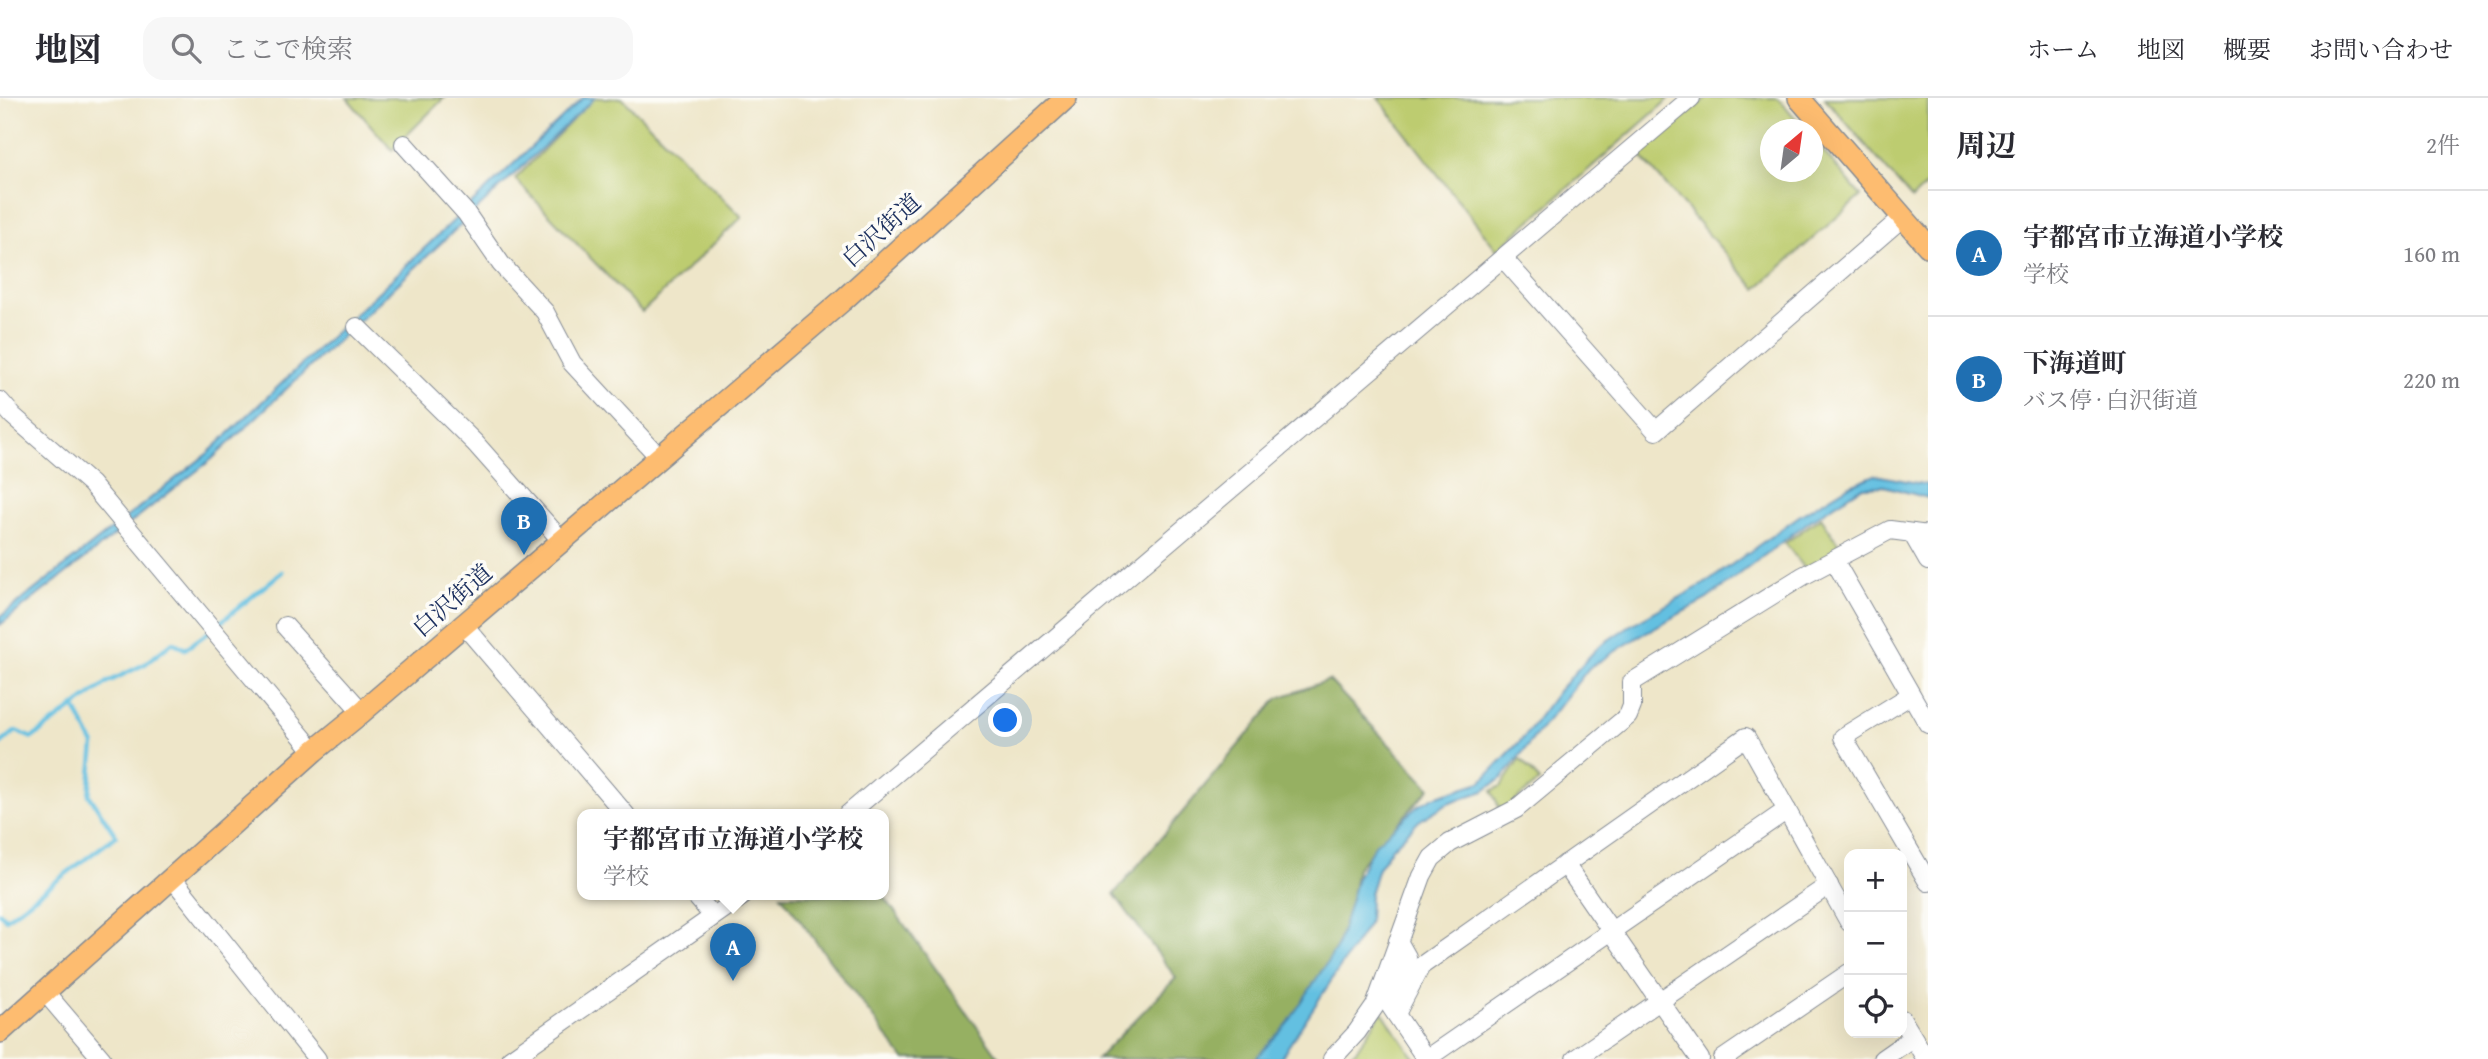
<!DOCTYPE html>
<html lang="ja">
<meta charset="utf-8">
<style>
:root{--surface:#fff;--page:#f7f7f7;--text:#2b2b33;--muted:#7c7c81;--line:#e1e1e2;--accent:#1f6fb2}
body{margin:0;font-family:"Gentium Book Plus","Noto Serif JP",serif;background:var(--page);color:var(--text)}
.controls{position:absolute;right:21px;bottom:21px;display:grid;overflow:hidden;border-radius:14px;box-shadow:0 7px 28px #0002}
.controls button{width:63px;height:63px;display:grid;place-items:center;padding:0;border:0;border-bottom:2px solid var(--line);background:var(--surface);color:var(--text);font:35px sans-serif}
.compass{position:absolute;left:1760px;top:21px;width:63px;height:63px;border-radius:50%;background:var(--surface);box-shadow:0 7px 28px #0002;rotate:29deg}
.you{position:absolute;left:1006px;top:623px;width:24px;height:24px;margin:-18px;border:5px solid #fff;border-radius:50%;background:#1a73e8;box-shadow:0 0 0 10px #1a73e833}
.badge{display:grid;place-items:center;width:46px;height:46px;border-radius:50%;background:var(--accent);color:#fff;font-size:23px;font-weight:700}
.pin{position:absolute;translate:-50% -58px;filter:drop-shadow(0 2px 4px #0008)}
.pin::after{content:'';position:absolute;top:37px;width:24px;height:21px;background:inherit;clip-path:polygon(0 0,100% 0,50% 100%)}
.popup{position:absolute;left:577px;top:711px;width:312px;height:91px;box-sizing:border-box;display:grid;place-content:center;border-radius:14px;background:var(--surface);filter:drop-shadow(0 2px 5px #0005);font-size:23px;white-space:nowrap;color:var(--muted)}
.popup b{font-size:26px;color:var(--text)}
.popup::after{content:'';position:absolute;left:50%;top:100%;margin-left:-14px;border:14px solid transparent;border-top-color:var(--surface)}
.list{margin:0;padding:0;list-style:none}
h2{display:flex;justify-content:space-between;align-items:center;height:91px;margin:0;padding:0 28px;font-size:30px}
h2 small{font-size:23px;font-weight:400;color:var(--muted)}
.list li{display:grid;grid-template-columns:46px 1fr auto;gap:21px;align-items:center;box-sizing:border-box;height:126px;padding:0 28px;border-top:2px solid var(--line)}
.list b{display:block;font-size:26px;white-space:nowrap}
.list p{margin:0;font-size:23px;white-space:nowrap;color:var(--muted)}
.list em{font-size:23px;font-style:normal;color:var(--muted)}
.icon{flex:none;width:38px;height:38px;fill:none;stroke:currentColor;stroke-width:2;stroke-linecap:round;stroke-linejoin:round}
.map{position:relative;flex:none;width:1928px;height:961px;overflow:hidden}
header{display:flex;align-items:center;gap:42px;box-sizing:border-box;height:98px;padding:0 35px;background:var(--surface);border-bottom:2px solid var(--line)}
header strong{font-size:33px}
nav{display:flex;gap:38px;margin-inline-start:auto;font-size:24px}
.search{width:490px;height:63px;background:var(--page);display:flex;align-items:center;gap:18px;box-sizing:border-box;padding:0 24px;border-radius:21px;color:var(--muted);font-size:26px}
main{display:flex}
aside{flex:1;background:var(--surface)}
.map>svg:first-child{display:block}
.green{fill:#bdcc6f;stroke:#6c7e66;stroke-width:2}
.forest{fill:#96b062;stroke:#587060;stroke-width:2}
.water{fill:#63c0e1;stroke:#3f78a0;stroke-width:2}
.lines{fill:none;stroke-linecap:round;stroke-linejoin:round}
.stream{stroke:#63c0e1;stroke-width:4.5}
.minor-casing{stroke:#848a94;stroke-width:20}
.major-casing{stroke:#848a94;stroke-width:24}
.minor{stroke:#fff;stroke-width:18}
.major{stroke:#fdbc6f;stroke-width:21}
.labels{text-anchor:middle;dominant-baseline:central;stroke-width:7;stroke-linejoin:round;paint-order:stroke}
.street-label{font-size:24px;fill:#1b2f5e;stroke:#fdfcf7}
</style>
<header>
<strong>地図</strong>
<div class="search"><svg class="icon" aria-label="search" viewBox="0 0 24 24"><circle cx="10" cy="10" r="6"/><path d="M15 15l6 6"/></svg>ここで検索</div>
<nav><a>ホーム</a><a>地図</a><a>概要</a><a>お問い合わせ</a></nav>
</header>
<main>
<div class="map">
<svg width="1928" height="961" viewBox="0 0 1928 961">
<rect width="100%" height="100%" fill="#fdfcf7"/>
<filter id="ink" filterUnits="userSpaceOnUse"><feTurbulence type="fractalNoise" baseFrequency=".0143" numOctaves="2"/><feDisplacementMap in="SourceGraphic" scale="14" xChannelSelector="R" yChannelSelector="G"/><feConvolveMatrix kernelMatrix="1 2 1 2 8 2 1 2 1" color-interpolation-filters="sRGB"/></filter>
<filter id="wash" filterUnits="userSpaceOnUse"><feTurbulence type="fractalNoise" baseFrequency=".00686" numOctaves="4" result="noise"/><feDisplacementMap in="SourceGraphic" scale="28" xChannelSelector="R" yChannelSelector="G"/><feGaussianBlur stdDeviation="1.57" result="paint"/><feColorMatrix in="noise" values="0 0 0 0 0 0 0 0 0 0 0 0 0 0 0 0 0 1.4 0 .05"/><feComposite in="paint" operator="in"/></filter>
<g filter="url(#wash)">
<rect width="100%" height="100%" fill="#eee6c9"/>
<g class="green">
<path d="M 347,0 L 444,0 L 392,52 Z"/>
<path d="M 594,0 L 622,0 L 742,119 L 642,214 L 515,81 Z"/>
<path d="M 1378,0 L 1670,0 L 1497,152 Z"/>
<path d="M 1706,0 L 1778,0 L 1805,31 L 1770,32 L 1770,74 L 1812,74 L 1813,41 L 1861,98 L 1756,191 L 1639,56 Z"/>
<path d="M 1825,0 L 1928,0 L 1928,85 L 1912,101 Z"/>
<path d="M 1821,419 L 1842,451 L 1806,472 L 1785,445 Z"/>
<path d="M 1520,661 L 1540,683 L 1501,714 L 1492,693 L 1501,688 Z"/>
<path d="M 1382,914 L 1415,961 L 1347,961 L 1357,951 Z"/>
</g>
<g class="forest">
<path d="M 1329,582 L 1430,690 L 1357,770 L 1341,864 L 1264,961 L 1097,961 L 1176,880 L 1114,796 L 1278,600 Z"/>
<path d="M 781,797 L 883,797 L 1000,961 L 904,961 Z"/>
</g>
<g class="water">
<path d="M 583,0 L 595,0 L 212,361 L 0,527 L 0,519 L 208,355 Z"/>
<path d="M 1875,377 L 1928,387 L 1928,400 L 1884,388 L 1863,389 L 1811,422 L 1707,501 L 1646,534 L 1589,570 L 1503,679 L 1484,693 L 1448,705 L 1419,723 L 1391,751 L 1378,770 L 1370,796 L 1369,825 L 1280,961 L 1255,961 L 1288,925 L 1337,849 L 1357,780 L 1374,747 L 1418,708 L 1434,699 L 1481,684 L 1524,639 L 1559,592 L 1598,549 L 1629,528 L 1709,483 L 1799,418 L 1848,388 Z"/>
</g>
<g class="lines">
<g class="stream">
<path d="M 216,528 L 282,474"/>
<path d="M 0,646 L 16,633 L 32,640 L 108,584 L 145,566 L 173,544 L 185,551 L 209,534"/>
<path d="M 0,815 L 6,821 L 116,738 L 89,697 L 94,647 L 74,608"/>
</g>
</g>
</g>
<g filter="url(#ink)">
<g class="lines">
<defs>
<g id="minor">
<path d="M 404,46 L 466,115 L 501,166 L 545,214 L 572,265 L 659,359"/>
<path d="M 1503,160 L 1656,333 L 1903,119"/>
<path d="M 357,229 L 475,345 L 561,442"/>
<path d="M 0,303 L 13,318 L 91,386 L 314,653"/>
<path d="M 1912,435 L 1928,463"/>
<path d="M 1834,462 L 1928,626"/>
<path d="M 463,526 L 626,717"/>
<path d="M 285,528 L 362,614"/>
<path d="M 1911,597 L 1843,639 L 1928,784"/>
<path d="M 847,717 L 1691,0"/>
<path d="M 1565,766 L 1700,961"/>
<path d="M 173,781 L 317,961"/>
<path d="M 695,797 L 713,818"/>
<path d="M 1398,843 L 1407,859 L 1391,909 L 1426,961"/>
<path d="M 45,894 L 102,961"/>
<path d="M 1396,916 L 1421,868 L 1746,639 L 1849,824"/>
<path d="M 1902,921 L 1926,961"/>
<path d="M 510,961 L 744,797"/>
<path d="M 1332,961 L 1357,934 L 1375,908 L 1422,778 L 1432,760 L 1450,745 L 1516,711 L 1628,618 L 1632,608 L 1632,584 L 1803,478 L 1890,432 L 1928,437"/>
<path d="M 1426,961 L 1787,712"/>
<path d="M 1575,961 L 1829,787"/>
<path d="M 1723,961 L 1849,875"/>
<path d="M 1882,961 L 1912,940"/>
</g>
<g id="major">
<path d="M 1799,0 L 1928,148"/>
<path d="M 0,934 L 314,653 L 362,614 L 842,203 L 1066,0"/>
</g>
</defs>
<use href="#minor" class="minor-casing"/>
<use href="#major" class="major-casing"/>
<use href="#minor" class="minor"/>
<use href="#major" class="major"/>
</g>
</g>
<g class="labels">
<g class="street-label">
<text transform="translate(881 132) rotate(-42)">白沢街道</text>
<text transform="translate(452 502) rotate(-41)">白沢街道</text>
</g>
</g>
</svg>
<div class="controls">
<button>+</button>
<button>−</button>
<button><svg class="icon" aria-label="locate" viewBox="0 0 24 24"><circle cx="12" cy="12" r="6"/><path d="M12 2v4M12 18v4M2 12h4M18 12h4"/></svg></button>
</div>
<svg class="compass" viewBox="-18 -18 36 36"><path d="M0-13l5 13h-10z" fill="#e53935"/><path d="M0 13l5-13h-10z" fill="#7c7c81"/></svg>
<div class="you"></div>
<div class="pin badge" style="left:733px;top:883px">A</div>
<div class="popup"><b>宇都宮市立海道小学校</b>学校</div>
<div class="pin badge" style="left:524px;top:457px">B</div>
</div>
<aside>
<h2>周辺<small>2件</small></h2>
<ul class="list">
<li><span class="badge">A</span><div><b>宇都宮市立海道小学校</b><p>学校</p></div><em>160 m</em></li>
<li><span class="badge">B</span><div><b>下海道町</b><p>バス停 · 白沢街道</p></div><em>220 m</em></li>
</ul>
</aside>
</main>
